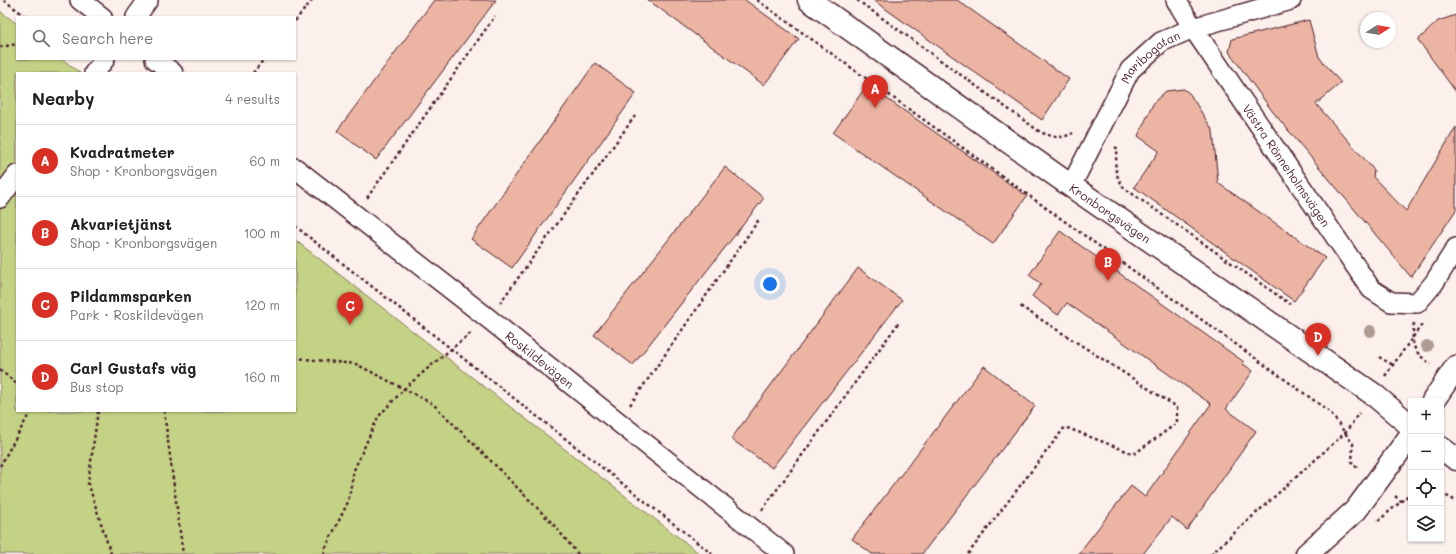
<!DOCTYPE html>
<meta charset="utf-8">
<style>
:root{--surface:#fff;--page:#f2f2f2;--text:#202124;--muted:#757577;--line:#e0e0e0;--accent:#d93025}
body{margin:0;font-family:Mali,sans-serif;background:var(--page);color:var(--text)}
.controls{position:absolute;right:12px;bottom:12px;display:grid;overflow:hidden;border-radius:0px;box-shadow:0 1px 3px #0004}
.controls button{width:36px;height:36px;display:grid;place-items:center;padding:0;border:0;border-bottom:1px solid var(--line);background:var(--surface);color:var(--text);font:20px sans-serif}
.compass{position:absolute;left:1360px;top:12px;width:36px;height:36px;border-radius:50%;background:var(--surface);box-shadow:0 1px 3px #0004;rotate:79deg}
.you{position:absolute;left:770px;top:284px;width:14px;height:14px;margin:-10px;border:3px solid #fff;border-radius:50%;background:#1a73e8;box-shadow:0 0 0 6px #1a73e833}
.badge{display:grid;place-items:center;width:26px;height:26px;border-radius:50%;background:var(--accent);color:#fff;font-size:13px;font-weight:700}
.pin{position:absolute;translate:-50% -33px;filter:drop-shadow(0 1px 2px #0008)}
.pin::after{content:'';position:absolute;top:21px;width:14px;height:12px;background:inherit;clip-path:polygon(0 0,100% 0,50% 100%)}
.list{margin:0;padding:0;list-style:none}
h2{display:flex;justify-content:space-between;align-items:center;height:52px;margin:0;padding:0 16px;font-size:17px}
h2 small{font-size:13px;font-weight:400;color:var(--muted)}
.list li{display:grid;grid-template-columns:26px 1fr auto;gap:12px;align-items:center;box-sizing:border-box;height:72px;padding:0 16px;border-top:1px solid var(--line)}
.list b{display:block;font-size:15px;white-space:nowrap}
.list p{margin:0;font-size:13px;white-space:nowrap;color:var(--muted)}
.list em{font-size:13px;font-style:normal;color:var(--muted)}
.icon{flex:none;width:22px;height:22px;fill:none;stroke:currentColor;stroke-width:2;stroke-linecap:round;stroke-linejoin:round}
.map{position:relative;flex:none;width:1456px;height:554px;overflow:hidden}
.search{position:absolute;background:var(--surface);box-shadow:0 1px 3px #0004;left:16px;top:16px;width:280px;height:44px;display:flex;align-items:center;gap:10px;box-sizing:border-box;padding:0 14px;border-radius:0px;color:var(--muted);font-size:15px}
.panel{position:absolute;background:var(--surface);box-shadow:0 1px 3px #0004;left:16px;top:72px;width:280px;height:340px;border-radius:0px}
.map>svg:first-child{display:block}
.green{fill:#c4d286;stroke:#877858}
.building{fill:#ecb4a2;stroke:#4a1f2b}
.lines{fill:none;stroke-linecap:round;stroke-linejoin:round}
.street-casing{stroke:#4a1f2b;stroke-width:22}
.secondary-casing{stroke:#4a1f2b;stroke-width:25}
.path{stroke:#4a1f2b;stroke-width:2.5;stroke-dasharray:3 3;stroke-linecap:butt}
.street{stroke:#fff;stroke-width:19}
.secondary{stroke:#fff;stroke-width:22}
.tree{fill:#ae9b91}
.labels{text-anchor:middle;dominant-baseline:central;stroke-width:3;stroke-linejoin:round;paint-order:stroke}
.street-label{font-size:12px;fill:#4a1f2b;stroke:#fff}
</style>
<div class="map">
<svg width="1456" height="554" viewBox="0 0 1456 554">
<rect width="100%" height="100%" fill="#fbf0ec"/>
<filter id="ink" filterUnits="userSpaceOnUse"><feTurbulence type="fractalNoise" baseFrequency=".025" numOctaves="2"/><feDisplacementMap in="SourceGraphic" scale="8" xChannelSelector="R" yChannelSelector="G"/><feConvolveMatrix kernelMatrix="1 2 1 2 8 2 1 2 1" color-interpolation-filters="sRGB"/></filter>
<g filter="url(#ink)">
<path class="green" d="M 0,11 L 17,24 L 17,59 L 62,59 L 80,73 L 17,73 L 17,411 L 295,411 L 295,240 L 700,554 L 0,554 Z"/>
<g class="building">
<path d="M 434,0 L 496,0 L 376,160 L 337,131 Z"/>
<path d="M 648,0 L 745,0 L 799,39 L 764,85 Z"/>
<path d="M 873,0 L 957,0 L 1069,79 L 1042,120 Z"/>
<path d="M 1456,15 L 1456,92 L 1418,40 L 1438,21 Z"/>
<path d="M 1309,20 L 1319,57 L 1341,83 L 1316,104 L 1374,170 L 1373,177 L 1406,211 L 1456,127 L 1456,210 L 1411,277 L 1273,112 L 1229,52 L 1232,39 Z"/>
<path d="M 595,63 L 636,93 L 512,268 L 471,239 Z"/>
<path d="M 867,85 L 1027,196 L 993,244 L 833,133 Z"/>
<path d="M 1184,89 L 1190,94 L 1213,131 L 1218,183 L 1325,258 L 1294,301 L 1134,187 L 1159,151 L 1138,136 L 1154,102 L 1166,91 Z"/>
<path d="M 725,167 L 764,198 L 633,365 L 594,335 Z"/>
<path d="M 1060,231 L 1244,362 L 1243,364 L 1253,371 L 1226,409 L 1256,431 L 1187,530 L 1172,517 L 1143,554 L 1078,554 L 1131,486 L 1145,497 L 1211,404 L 1067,303 L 1058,315 L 1032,296 L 1041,284 L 1029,275 Z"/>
<path d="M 858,268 L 902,300 L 772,468 L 731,439 Z"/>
<path d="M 984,366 L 1035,406 L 922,554 L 872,554 L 852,539 Z"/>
</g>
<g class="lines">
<defs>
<g id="street">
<path d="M 80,0 L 102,17"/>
<path id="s1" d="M 1176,0 L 1193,28 L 1371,289 L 1391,302 L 1417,303 L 1434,283 L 1456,248"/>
<path d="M 136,17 L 148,0"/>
<path d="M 155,59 L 173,73"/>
<path d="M 94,73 L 105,59"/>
<path id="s2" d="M 295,168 L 489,319 L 784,554"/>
<path id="s3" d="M 1071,186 L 1130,70 L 1161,42 L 1193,28 L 1291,0"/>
<path d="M 0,198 L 17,175"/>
</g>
<g id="secondary">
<path id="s4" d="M 809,0 L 1071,186 L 1373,394 L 1411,426"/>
<path d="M 1433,401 L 1456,367"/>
<path d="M 1441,448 L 1456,459"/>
<path d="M 1307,554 L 1356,510 L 1411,435"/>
</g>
</defs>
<use href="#street" class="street-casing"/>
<use href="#secondary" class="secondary-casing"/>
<g class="path">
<path d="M 4,0 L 26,17"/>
<path d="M 757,0 L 1330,412 L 1353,444 L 1352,463 L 1359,469"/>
<path d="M 857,0 L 1040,132 C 1053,137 1060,140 1073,133"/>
<path d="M 295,21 L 312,0"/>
<path d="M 0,47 L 17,44"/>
<path d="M 253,73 L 264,59"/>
<path d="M 1115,147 L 1118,149 C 1114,168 1114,172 1124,188 L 1290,304"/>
<path d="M 367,198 L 495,16"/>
<path d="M 295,226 L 712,554"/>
<path d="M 500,303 L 635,116"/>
<path d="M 1414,323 C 1411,345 1412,351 1431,364"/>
<path d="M 1379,357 L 1393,365"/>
<path d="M 295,358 L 356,364 L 433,404 L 495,465 L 552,523 L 578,554"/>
<path d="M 0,370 L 17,384"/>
<path d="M 1385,376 L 1423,323"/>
<path d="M 630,405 L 760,218"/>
<path d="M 98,411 L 88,483 L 111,554"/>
<path d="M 164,411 L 183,554"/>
<path d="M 0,466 L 31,411"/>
<path d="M 1441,493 L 1456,501"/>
<path d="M 1395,496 L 1401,501"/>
<path d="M 762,510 L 900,321"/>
<path d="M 1378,521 L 1411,493"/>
<path d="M 324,554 L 326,547 L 348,502 L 354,470 L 378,417 L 404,389 L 434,363 L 472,332"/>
<path d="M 968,554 L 1065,427 L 1134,454 L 1177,423 L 1177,407 L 1020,306"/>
<path d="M 1211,554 L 1346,432 L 1359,413"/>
</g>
<use href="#street" class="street"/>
<use href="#secondary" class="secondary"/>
</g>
<g class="tree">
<circle cx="1370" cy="331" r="6"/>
<circle cx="1427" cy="346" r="6"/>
</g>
</g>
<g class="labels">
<g class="street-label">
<text stroke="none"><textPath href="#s3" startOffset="154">Maribogatan</textPath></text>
<text stroke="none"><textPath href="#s1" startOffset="199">Västra Rönneholmsvägen</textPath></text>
<text stroke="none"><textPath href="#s4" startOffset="369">Kronborgsvägen</textPath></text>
<text stroke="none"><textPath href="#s2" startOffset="311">Roskildevägen</textPath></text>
</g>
</g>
</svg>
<div class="controls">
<button>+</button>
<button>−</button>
<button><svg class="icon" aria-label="locate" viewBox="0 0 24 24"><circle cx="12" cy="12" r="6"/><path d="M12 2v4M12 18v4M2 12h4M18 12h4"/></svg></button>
<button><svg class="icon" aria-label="layers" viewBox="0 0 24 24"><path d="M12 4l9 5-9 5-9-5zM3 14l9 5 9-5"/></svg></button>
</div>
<svg class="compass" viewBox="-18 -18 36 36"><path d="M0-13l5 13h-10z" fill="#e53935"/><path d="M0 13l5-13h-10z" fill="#757577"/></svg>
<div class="you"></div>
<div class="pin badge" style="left:875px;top:108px">A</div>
<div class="pin badge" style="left:1108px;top:281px">B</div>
<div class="pin badge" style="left:350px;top:325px">C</div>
<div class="pin badge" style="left:1318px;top:356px">D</div>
<div class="search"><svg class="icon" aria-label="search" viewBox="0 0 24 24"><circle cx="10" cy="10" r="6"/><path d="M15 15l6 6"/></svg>Search here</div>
<section class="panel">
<h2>Nearby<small>4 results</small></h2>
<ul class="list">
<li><span class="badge">A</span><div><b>Kvadratmeter</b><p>Shop · Kronborgsvägen</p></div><em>60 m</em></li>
<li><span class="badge">B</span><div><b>Akvarietjänst</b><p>Shop · Kronborgsvägen</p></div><em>100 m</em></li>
<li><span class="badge">C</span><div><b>Pildammsparken</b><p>Park · Roskildevägen</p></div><em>120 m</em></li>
<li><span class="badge">D</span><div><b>Carl Gustafs väg</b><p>Bus stop</p></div><em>160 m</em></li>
</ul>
</section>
</div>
